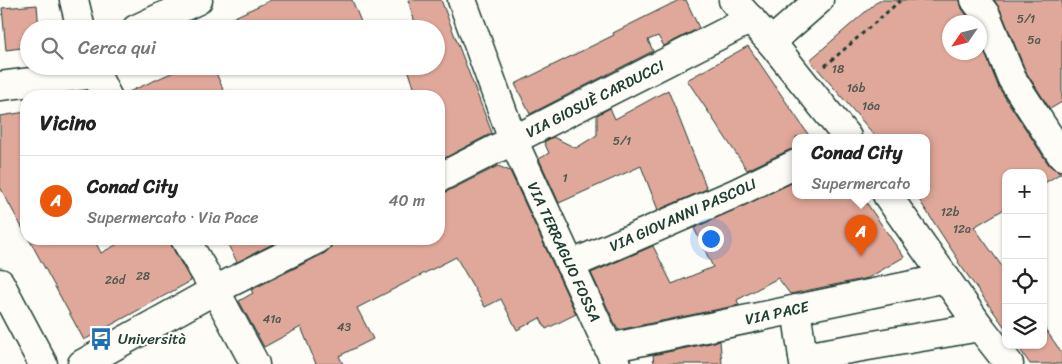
<!DOCTYPE html>
<html lang="it">
<meta charset="utf-8">
<style>
:root{--surface:#fff;--page:#f2f2f2;--text:#222;--muted:#767676;--line:#e0e0e0;--accent:#ea580c}
body{margin:0;font-family:Sriracha,sans-serif;background:var(--page);color:var(--text)}
.controls{position:absolute;right:15px;bottom:15px;display:grid;overflow:hidden;border-radius:10px;box-shadow:0 1px 4px #0004}
.controls button{width:45px;height:45px;display:grid;place-items:center;padding:0;border:0;border-bottom:1px solid var(--line);background:var(--surface);color:var(--text);font:25px sans-serif}
.compass{position:absolute;left:942px;top:15px;width:45px;height:45px;border-radius:50%;background:var(--surface);box-shadow:0 1px 4px #0004;rotate:235deg}
.you{position:absolute;left:710px;top:238px;width:18px;height:18px;margin:-12px;border:4px solid #fff;border-radius:50%;background:#1a73e8;box-shadow:0 0 0 8px #1a73e833}
.badge{display:grid;place-items:center;width:32px;height:32px;border-radius:50%;background:var(--accent);color:#fff;font-size:16px;font-weight:700}
.pin{position:absolute;translate:-50% -41px;filter:drop-shadow(0 1px 2px #0008)}
.pin::after{content:'';position:absolute;top:26px;width:18px;height:15px;background:inherit;clip-path:polygon(0 0,100% 0,50% 100%)}
.popup{position:absolute;left:792px;top:134px;width:138px;height:65px;box-sizing:border-box;display:grid;place-content:center;border-radius:10px;background:var(--surface);filter:drop-shadow(0 1px 4px #0005);font-size:16px;white-space:nowrap;color:var(--muted)}
.popup b{font-size:19px;color:var(--text)}
.popup::after{content:'';position:absolute;left:50%;top:100%;margin-left:-10px;border:10px solid transparent;border-top-color:var(--surface)}
.list{margin:0;padding:0;list-style:none}
h2{display:flex;justify-content:space-between;align-items:center;height:65px;margin:0;padding:0 20px;font-size:21px}
h2 small{font-size:16px;font-weight:400;color:var(--muted)}
.list li{display:grid;grid-template-columns:32px 1fr auto;gap:15px;align-items:center;box-sizing:border-box;height:90px;padding:0 20px;border-top:1px solid var(--line)}
.list b{display:block;font-size:19px;white-space:nowrap}
.list p{margin:0;font-size:16px;white-space:nowrap;color:var(--muted)}
.list em{font-size:16px;font-style:normal;color:var(--muted)}
.icon{flex:none;width:28px;height:28px;fill:none;stroke:currentColor;stroke-width:2;stroke-linecap:round;stroke-linejoin:round}
.map{position:relative;flex:none;width:1062px;height:364px;overflow:hidden}
.search{position:absolute;background:var(--surface);box-shadow:0 1px 4px #0004;left:20px;top:20px;width:425px;height:55px;display:flex;align-items:center;gap:12px;box-sizing:border-box;padding:0 18px;border-radius:28px;color:var(--muted);font-size:19px}
.panel{position:absolute;background:var(--surface);box-shadow:0 1px 4px #0004;left:20px;top:90px;width:425px;height:155px;border-radius:20px}
.map>svg:first-child{display:block}
.building{fill:#e0a89a;stroke:#1f3d34}
.lines{fill:none;stroke-linecap:round;stroke-linejoin:round}
.minor-casing{stroke:#1f3d34;stroke-width:31}
.path{stroke:#1f3d34;stroke-width:3;stroke-dasharray:4 4;stroke-linecap:butt}
.minor{stroke:#fdfcf7;stroke-width:28}
.labels{text-anchor:middle;dominant-baseline:central;stroke-width:4.5;stroke-linejoin:round;paint-order:stroke}
.number-label{font-size:12px;fill:#4f584e}
.street-label{font-size:15px;fill:#1f3d34;stroke:#fdfcf7}
.poi-label{font-size:15px;fill:#1f3d34;stroke:#fdfcf7;text-anchor:start}
</style>
<div class="map">
<svg width="1062" height="364" viewBox="0 0 1062 364">
<rect width="100%" height="100%" fill="#fdfcf7"/>
<filter id="ink" filterUnits="userSpaceOnUse"><feTurbulence type="fractalNoise" baseFrequency=".02" numOctaves="2"/><feDisplacementMap in="SourceGraphic" scale="10" xChannelSelector="R" yChannelSelector="G"/><feConvolveMatrix kernelMatrix="1 2 1 2 8 2 1 2 1" color-interpolation-filters="sRGB"/></filter>
<g filter="url(#ink)">
<g class="building">
<path d="M 271,0 L 352,0 L 361,22 L 345,29 L 209,29 Z"/>
<path d="M 408,0 L 441,0 L 492,133 L 439,161 L 439,96 L 417,96 L 407,66 L 436,66 L 436,29 L 417,29 Z"/>
<path d="M 679,0 L 686,0 L 699,28 L 664,46 L 658,36 L 648,40 L 653,51 L 530,114 L 515,84 L 614,35 L 613,33 Z"/>
<path d="M 879,0 L 960,0 L 962,9 L 972,22 L 950,22 L 950,52 L 980,52 L 980,41 L 999,88 L 1049,165 L 1061,173 L 1043,184 L 1043,173 L 1006,173 L 1006,208 L 974,227 L 1006,272 L 1006,329 L 958,262 L 959,261 L 916,195 L 926,195 L 926,137 L 876,137 L 810,60 Z"/>
<path d="M 994,0 L 1062,0 L 1062,102 L 1050,109 L 1026,72 L 1000,9 Z"/>
<path d="M 37,5 L 39,29 L 29,29 L 29,47 L 6,50 L 2,8 Z"/>
<path d="M 748,46 L 810,137 L 796,137 L 796,149 L 789,150 L 747,170 L 687,80 Z"/>
<path d="M 176,66 L 213,66 L 226,96 L 123,96 L 122,95 L 178,70 Z"/>
<path d="M 668,90 L 707,189 L 658,210 L 641,166 L 559,203 L 539,159 L 549,153 L 544,142 L 553,137 L 576,148 L 597,135 L 597,115 L 610,108 L 615,119 Z"/>
<path d="M 26,112 L 26,235 L 0,187 L 0,116 Z"/>
<path d="M 498,166 L 510,171 L 576,314 L 546,329 L 540,318 L 517,330 L 501,299 L 485,307 L 456,257 L 357,308 L 373,339 L 339,356 L 343,364 L 316,364 L 301,327 L 264,347 L 239,301 L 253,293 L 251,290 L 325,253 L 331,247 L 333,239 L 439,239 L 439,194 L 446,192 Z"/>
<path d="M 796,181 L 796,195 L 861,195 L 904,257 L 868,278 L 790,294 L 778,278 L 737,300 L 739,305 L 618,330 L 591,273 L 653,246 L 672,284 L 713,267 L 694,228 Z"/>
<path d="M 29,239 L 94,239 L 101,253 L 127,239 L 169,239 L 172,247 L 191,281 L 84,340 Z"/>
<path d="M 225,239 L 283,239 L 237,262 Z"/>
<path d="M 1043,326 L 1062,353 L 1062,364 L 1030,364 L 1017,345 L 1043,345 Z"/>
<path d="M 720,341 L 722,364 L 654,364 L 653,355 Z"/>
</g>
<g class="lines">
<defs>
<g id="minor">
<path d="M 74,0 L 81,29"/>
<path d="M 462,0 L 513,140 L 616,364"/>
<path d="M 733,0 L 771,42 L 847,137"/>
<path d="M 975,0 L 986,15 L 1012,79 L 1062,156"/>
<path d="M 136,29 L 198,0"/>
<path d="M 771,42 L 819,0"/>
<path d="M 92,66 L 107,96"/>
<path d="M 0,86 L 95,74"/>
<path d="M 439,178 L 751,19"/>
<path d="M 887,195 L 980,327 L 1009,364"/>
<path d="M 185,239 L 215,290 L 255,364"/>
<path d="M 570,265 L 736,193 L 796,164"/>
<path d="M 0,283 L 43,364"/>
<path d="M 796,309 L 804,364"/>
<path d="M 609,348 L 946,278"/>
<path d="M 803,357 L 980,327"/>
<path d="M 82,364 L 215,290 L 318,239"/>
</g>
</defs>
<use href="#minor" class="minor-casing"/>
<path class="path" d="M 825,66 L 901,0"/>
<use href="#minor" class="minor"/>
</g>
</g>
<defs>
<symbol id="bus-bare" viewBox="-9 -9 18 18"><path d="M-5-6H5V4H4V6H2V4H-2V6H-4V4H-5ZM-3.5-4V0h7V-4ZM-3.5 1.2v1.5H-2V1.2ZM2 1.2v1.5H3.5V1.2Z" fill="#1f6fb2" stroke="#fdfcf7" stroke-width="2.5" paint-order="stroke"/></symbol>
</defs>
<g fill-rule="evenodd">
<use href="#bus-bare" x="85" y="323" width="32" height="32"/>
</g>
<g class="labels">
<g class="number-label">
<text x="1026" y="19">5/1</text>
<text x="1034" y="40">5a</text>
<text x="838" y="69">18</text>
<text x="856" y="88">16b</text>
<text x="871" y="106">16a</text>
<text x="622" y="141">5/1</text>
<text x="565" y="178">1</text>
<text x="950" y="212">12b</text>
<text x="962" y="229">12a</text>
<text x="143" y="276">28</text>
<text x="115" y="280">26d</text>
<text x="272" y="319">41a</text>
<text x="344" y="327">43</text>
</g>
<g class="street-label">
<text transform="translate(595 99) rotate(-27)">VIA GIOSUÈ CARDUCCI</text>
<text transform="translate(683 215) rotate(-24)">VIA GIOVANNI PASCOLI</text>
<text transform="translate(564 252) rotate(65)">VIA TERRAGLIO FOSSA</text>
<text transform="translate(777 313) rotate(-12)">VIA PACE</text>
</g>
<g class="poi-label">
<text x="118" y="339">Università</text>
</g>
</g>
</svg>
<div class="controls">
<button>+</button>
<button>−</button>
<button><svg class="icon" aria-label="locate" viewBox="0 0 24 24"><circle cx="12" cy="12" r="6"/><path d="M12 2v4M12 18v4M2 12h4M18 12h4"/></svg></button>
<button><svg class="icon" aria-label="layers" viewBox="0 0 24 24"><path d="M12 4l9 5-9 5-9-5zM3 14l9 5 9-5"/></svg></button>
</div>
<svg class="compass" viewBox="-18 -18 36 36"><path d="M0-13l5 13h-10z" fill="#e53935"/><path d="M0 13l5-13h-10z" fill="#767676"/></svg>
<div class="you"></div>
<div class="pin badge" style="left:861px;top:256px">A</div>
<div class="popup"><b>Conad City</b>Supermercato</div>
<div class="search"><svg class="icon" aria-label="search" viewBox="0 0 24 24"><circle cx="10" cy="10" r="6"/><path d="M15 15l6 6"/></svg>Cerca qui</div>
<section class="panel">
<h2>Vicino<small></small></h2>
<ul class="list">
<li><span class="badge">A</span><div><b>Conad City</b><p>Supermercato · Via Pace</p></div><em>40 m</em></li>
</ul>
</section>
</div>
